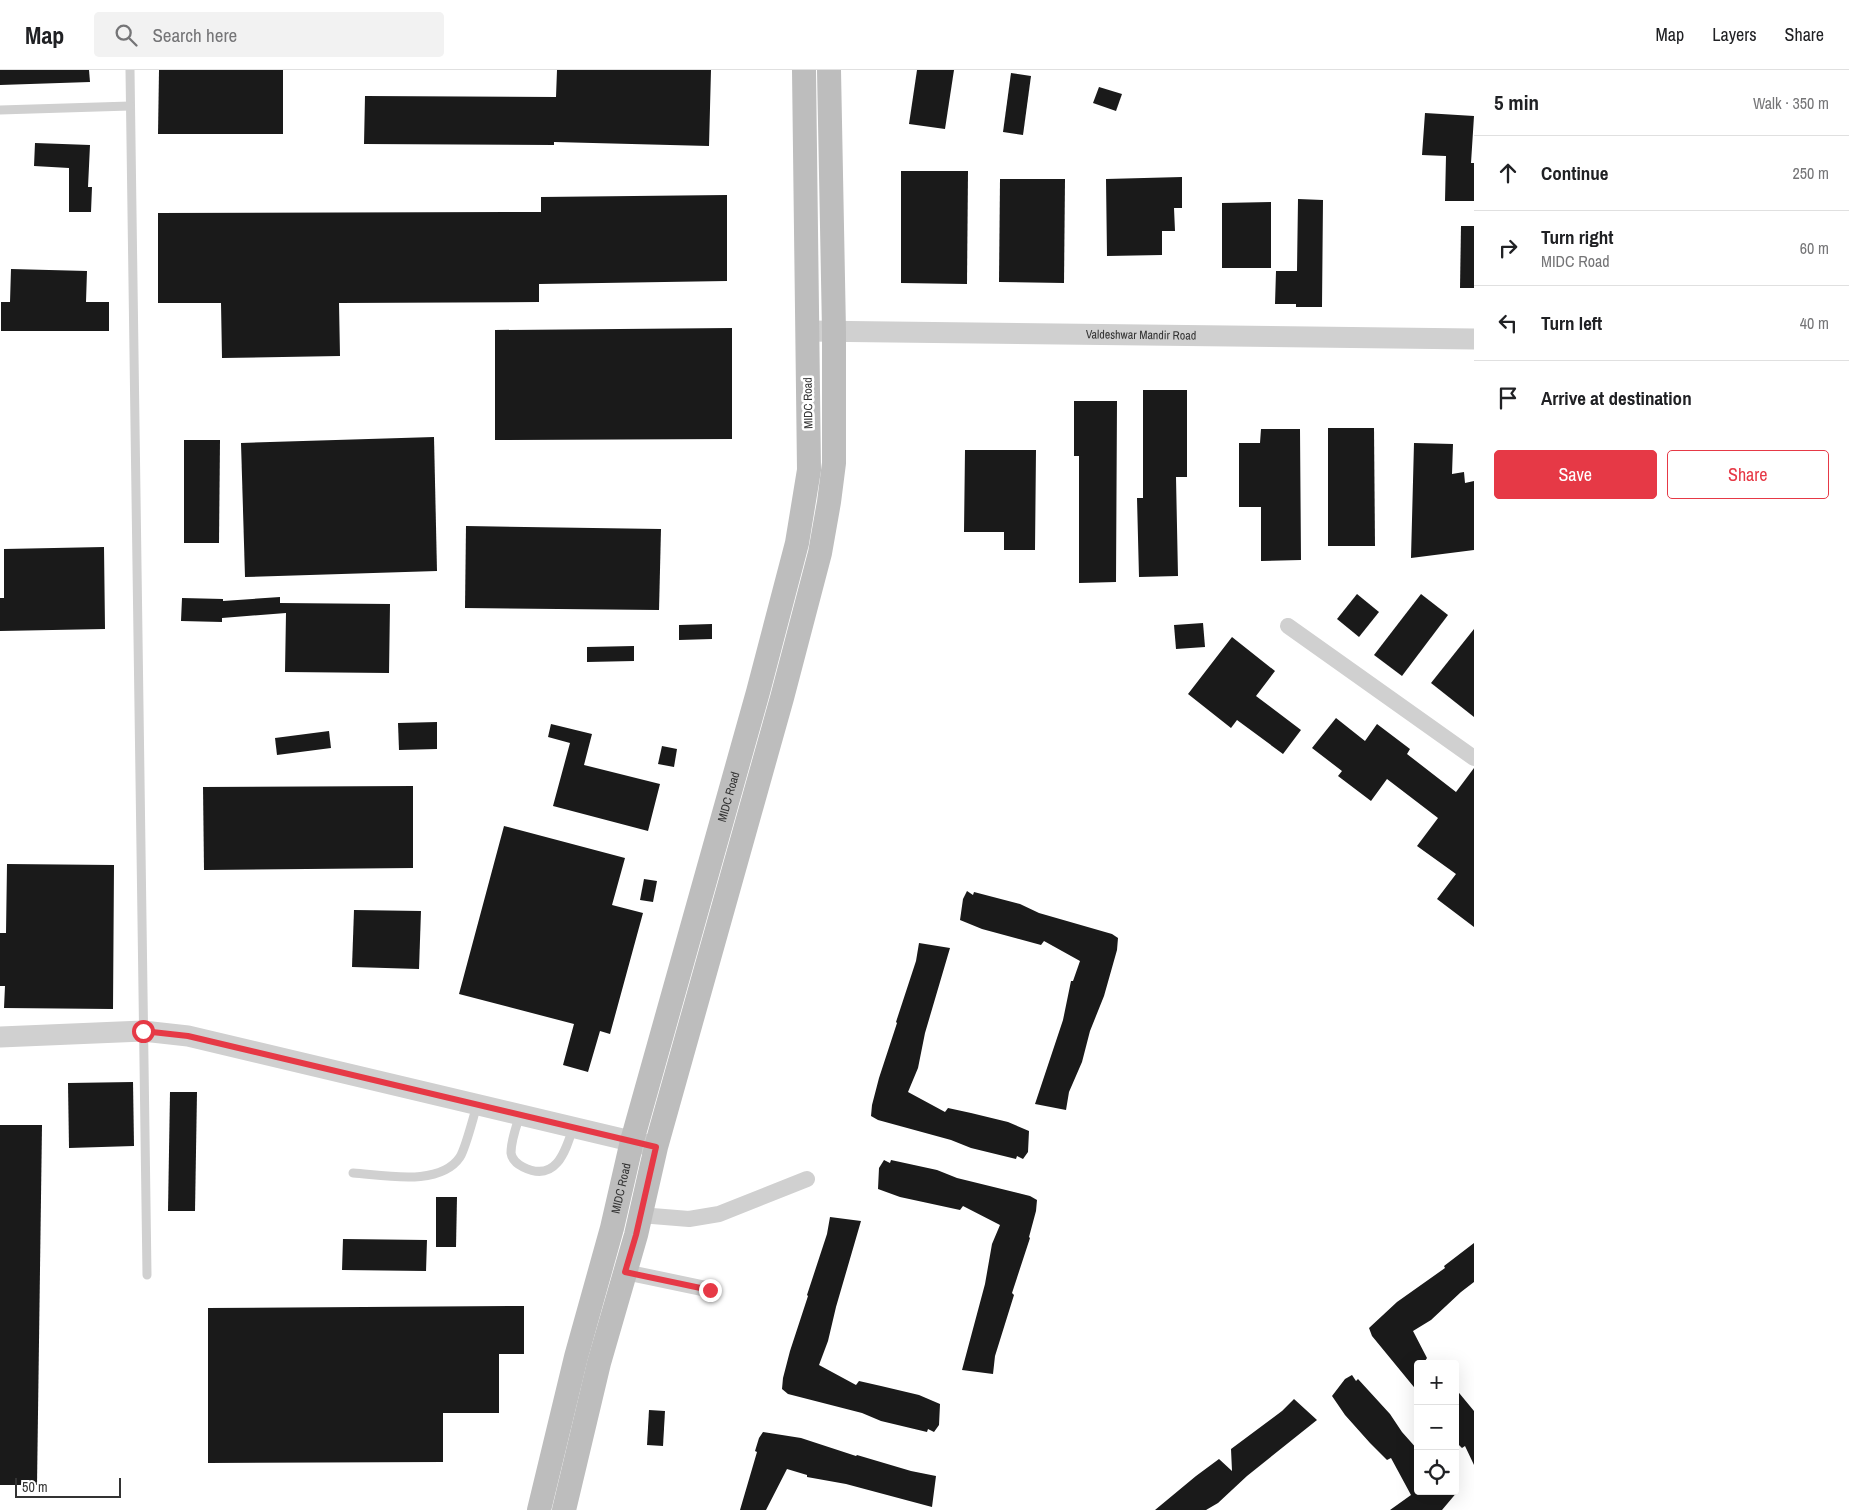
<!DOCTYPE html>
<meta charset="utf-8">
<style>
:root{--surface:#fff;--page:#f2f2f2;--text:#202124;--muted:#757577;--line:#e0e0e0;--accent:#e63946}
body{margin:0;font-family:"Archivo Narrow",sans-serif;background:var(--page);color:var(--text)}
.controls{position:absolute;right:15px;bottom:15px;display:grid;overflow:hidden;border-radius:5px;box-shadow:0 5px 20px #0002}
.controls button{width:45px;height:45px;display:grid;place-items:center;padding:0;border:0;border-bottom:1px solid var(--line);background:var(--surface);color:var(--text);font:25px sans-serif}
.scale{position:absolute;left:15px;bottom:12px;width:106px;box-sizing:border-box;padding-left:5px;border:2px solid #333;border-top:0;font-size:14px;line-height:18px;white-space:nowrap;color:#333;-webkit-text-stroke:4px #fff;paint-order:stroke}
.stop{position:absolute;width:15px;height:15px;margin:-11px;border:4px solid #e63946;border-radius:50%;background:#fff}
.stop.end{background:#e63946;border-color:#fff;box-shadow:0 1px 5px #0008}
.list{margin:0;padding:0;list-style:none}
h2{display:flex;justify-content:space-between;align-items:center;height:65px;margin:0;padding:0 20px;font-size:21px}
h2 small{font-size:16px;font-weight:400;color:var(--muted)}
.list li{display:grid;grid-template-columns:32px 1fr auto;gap:15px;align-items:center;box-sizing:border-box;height:75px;padding:0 20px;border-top:1px solid var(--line)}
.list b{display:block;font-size:19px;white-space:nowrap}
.list p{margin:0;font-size:16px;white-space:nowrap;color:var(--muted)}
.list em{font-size:16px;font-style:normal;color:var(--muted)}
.actions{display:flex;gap:10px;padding:15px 20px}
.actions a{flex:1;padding:11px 0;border:1px solid var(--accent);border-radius:5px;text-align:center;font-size:18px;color:var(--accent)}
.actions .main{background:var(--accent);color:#fff}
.icon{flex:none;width:28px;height:28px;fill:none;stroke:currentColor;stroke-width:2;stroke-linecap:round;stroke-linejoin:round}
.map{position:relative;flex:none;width:1474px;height:1440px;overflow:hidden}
header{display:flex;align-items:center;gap:30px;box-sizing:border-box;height:70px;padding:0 25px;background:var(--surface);border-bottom:1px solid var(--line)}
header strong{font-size:24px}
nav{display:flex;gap:28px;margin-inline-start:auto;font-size:18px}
.search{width:350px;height:45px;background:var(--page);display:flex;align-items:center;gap:12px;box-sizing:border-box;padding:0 18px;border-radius:5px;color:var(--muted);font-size:19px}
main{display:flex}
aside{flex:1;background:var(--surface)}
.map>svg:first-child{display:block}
.building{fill:#1a1a1a}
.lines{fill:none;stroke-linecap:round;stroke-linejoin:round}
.service{stroke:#d0d0d0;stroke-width:9}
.minor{stroke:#d0d0d0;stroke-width:16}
.tertiary{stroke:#d0d0d0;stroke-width:21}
.secondary{stroke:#bdbdbd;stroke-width:24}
.route{stroke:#e63946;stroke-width:6}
.labels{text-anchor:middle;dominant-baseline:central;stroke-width:5;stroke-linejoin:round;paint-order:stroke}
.street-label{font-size:12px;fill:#333;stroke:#fff}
</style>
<header>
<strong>Map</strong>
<div class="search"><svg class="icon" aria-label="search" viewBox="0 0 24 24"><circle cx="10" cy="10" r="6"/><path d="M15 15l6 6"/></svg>Search here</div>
<nav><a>Map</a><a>Layers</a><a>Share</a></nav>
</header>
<main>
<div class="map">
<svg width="1474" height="1440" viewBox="0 0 1474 1440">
<rect width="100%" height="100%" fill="#fff"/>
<g class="building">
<path d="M 0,0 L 89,0 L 90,12 L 0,15 Z"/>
<path d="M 159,0 L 283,0 L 283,64 L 158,64 Z"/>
<path d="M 557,0 L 711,0 L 709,76 L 554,72 L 554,75 L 364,74 L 365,26 L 556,27 Z"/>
<path d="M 917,0 L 954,0 L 945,59 L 909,54 Z"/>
<path d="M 1011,3 L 1031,6 L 1023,65 L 1003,62 Z"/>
<path d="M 1099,17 L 1122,24 L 1116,41 L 1093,33 Z"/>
<path d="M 1425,43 L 1474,46 L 1471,93 L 1474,93 L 1474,131 L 1445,131 L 1446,86 L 1422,85 Z"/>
<path d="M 35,73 L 90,75 L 88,117 L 92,117 L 91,142 L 69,142 L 69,98 L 34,96 Z"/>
<path d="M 901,101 L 968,101 L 967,214 L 901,213 Z"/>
<path d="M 1182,107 L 1182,138 L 1174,138 L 1175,161 L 1162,161 L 1162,185 L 1107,186 L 1106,109 Z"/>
<path d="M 1000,109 L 1065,109 L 1064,213 L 999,212 Z"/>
<path d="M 727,125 L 727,211 L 539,214 L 539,232 L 339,233 L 340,286 L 222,288 L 221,233 L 158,233 L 158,143 L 541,142 L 541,127 Z"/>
<path d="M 1298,129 L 1323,130 L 1322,237 L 1296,237 L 1296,234 L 1275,234 L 1276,201 L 1297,201 Z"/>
<path d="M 1271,132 L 1271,198 L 1222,198 L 1222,133 Z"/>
<path d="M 1461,156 L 1474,156 L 1474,218 L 1460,218 Z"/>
<path d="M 11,199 L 87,201 L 86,232 L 109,232 L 109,261 L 1,261 L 1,232 L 10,232 Z"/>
<path d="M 732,258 L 732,369 L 495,370 L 495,260 Z"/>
<path d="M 1143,320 L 1187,320 L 1187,407 L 1176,407 L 1178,506 L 1139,507 L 1137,428 L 1143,428 Z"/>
<path d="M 1074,331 L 1117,331 L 1116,512 L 1079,513 L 1079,386 L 1074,386 Z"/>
<path d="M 1328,358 L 1374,358 L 1375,476 L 1328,476 Z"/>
<path d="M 1261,359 L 1300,359 L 1301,490 L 1261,491 L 1261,437 L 1239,437 L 1239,373 L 1260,373 Z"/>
<path d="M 434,367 L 437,501 L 245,507 L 241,373 Z"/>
<path d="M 184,370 L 220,370 L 219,473 L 184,473 Z"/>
<path d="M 1414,373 L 1453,374 L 1452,404 L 1464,402 L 1465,413 L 1474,411 L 1474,480 L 1411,488 Z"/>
<path d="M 965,380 L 1036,380 L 1035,480 L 1004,480 L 1004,462 L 964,462 Z"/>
<path d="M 466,456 L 661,459 L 659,540 L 465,538 Z"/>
<path d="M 104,477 L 105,559 L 0,561 L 0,528 L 4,528 L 4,479 Z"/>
<path d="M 1357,524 L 1379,542 L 1359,567 L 1337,549 Z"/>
<path d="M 1421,524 L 1448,545 L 1402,606 L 1374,585 Z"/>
<path d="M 280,527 L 280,533 L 390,534 L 389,603 L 285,602 L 286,543 L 222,548 L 222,552 L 181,551 L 182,528 L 223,529 L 223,531 Z"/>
<path d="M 1203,553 L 1205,577 L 1176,579 L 1174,555 Z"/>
<path d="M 712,554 L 712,569 L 679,570 L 679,555 Z"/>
<path d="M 1474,559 L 1474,647 L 1431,613 Z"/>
<path d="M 1232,567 L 1275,601 L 1256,626 L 1301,660 L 1283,684 L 1237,650 L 1231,658 L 1188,624 Z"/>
<path d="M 634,576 L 634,591 L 587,592 L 587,577 Z"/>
<path d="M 1336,648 L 1365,671 L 1377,654 L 1410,679 L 1407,684 L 1456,722 L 1474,698 L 1474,857 L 1437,829 L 1456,804 L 1417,776 L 1438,748 L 1387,709 L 1371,731 L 1338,706 L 1342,701 L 1312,678 Z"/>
<path d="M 437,652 L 437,679 L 399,680 L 398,653 Z"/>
<path d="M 551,654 L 592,664 L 584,695 L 660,714 L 648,761 L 553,736 L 570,673 L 548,667 Z"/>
<path d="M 329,661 L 331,678 L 277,685 L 275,668 Z"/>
<path d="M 662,676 L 677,679 L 674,697 L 658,694 Z"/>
<path d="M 413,716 L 413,798 L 204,800 L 203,717 Z"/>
<path d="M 504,756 L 625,788 L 612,835 L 643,843 L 610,964 L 600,961 L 588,1002 L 563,995 L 574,954 L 459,924 Z"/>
<path d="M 7,794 L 114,795 L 113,939 L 4,938 L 5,916 L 0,916 L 0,863 L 6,863 Z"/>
<path d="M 644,809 L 657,811 L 653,832 L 640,830 Z"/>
<path d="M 967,821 L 973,825 L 974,822 L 1020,834 L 1039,843 L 1112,864 L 1118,868 L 1117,880 L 1104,926 L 1090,961 L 1082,992 L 1069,1022 L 1066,1040 L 1035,1034 L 1063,950 L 1071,911 L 1073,911 L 1080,891 L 1044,871 L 1041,875 L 1019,869 L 982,859 L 960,850 L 963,829 Z"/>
<path d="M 354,840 L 421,841 L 419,899 L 352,897 Z"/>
<path d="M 919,873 L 950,878 L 925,963 L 918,998 L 908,1022 L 945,1042 L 948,1038 L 971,1043 L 1008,1052 L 1029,1061 L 1028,1082 L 1023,1089 L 1017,1086 L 1016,1089 L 971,1078 L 951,1070 L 878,1050 L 871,1046 L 872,1035 L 879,1008 L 897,953 L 896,952 L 916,891 Z"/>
<path d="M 133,1012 L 134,1076 L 69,1078 L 68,1013 Z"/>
<path d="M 170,1022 L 197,1022 L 195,1141 L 168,1141 Z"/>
<path d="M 0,1055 L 42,1055 L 37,1415 L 0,1415 Z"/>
<path d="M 884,1090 L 890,1093 L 891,1090 L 937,1100 L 957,1108 L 1030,1126 L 1037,1130 L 1036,1141 L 1029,1167 L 1030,1168 L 1012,1223 L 1014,1225 L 995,1286 L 993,1304 L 962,1300 L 985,1214 L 992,1174 L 1000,1155 L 963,1136 L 960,1140 L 900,1127 L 878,1119 L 879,1098 Z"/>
<path d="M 436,1127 L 457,1127 L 456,1177 L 436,1177 Z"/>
<path d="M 830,1147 L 861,1151 L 836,1237 L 828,1271 L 819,1295 L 856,1315 L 859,1311 L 881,1316 L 919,1325 L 940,1334 L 939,1355 L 934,1362 L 928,1359 L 927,1362 L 881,1351 L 862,1343 L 788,1324 L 782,1319 L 783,1308 L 790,1281 L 808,1226 L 807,1225 L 827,1164 Z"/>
<path d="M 343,1169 L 427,1170 L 426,1201 L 342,1200 Z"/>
<path d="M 1474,1173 L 1474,1212 L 1461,1222 L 1431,1250 L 1413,1261 L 1427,1288 L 1423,1294 L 1418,1294 L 1418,1322 L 1372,1266 L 1369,1258 L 1397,1232 L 1445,1198 L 1444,1196 Z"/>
<path d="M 524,1236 L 524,1284 L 499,1284 L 499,1343 L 443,1343 L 443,1392 L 208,1393 L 208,1238 Z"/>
<path d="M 1352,1305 L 1356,1311 L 1358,1309 L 1390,1344 L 1402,1362 L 1418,1380 L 1418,1421 L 1458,1421 L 1442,1440 L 1390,1440 L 1411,1425 L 1391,1388 L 1387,1390 L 1370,1373 L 1345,1345 L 1332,1326 L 1345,1309 Z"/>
<path d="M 1455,1318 L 1474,1341 L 1474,1395 L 1465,1376 L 1462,1378 L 1455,1371 Z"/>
<path d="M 1294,1329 L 1317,1350 L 1247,1406 L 1218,1433 L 1206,1440 L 1155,1440 L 1196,1406 L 1219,1389 L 1232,1401 L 1231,1379 L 1282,1341 Z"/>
<path d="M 649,1340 L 665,1341 L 663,1376 L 647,1375 Z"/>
<path d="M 763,1362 L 801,1368 L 856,1386 L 857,1385 L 911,1401 L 936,1406 L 932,1437 L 846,1414 L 807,1407 L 807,1405 L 787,1399 L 766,1440 L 740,1440 L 757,1382 L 755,1381 L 759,1368 Z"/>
</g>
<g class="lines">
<g class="service">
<path d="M 130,0 L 147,1205"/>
<path d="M 0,40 L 130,36"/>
<path d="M 520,1045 C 516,1057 511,1070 511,1083 C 512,1090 517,1094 523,1097 C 555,1113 565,1083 573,1058"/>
<path d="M 353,1103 C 384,1105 440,1117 460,1087 C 466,1077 473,1048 477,1035"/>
</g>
<g class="minor">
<path d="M 1288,556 L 1474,688"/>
<path d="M 640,1145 L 689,1149 L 719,1144 L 807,1109"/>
<path d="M 625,1202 L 711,1220"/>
</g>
<g class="tertiary">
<path id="s1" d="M 807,261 L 1474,269"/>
<path d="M 0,967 L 143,961 L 188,966 L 656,1077"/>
</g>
<g class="secondary">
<path id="s2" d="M 539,1440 L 576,1287 L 612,1158 L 632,1071 L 758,622 L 797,473 L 809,400 L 804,0"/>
<path d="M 564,1440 L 599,1293 L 636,1165 L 656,1077 L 782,628 L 820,483 L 829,432 L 834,393 L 834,261 L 829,0"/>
</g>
</g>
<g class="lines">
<path class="route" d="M 143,961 L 188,966 L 656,1077 L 636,1165 L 625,1202 L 710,1220"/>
</g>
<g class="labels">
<g class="street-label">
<text stroke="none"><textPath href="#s1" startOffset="334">Valdeshwar Mandir Road</textPath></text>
<text transform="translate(808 333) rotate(-91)">MIDC Road</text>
<text stroke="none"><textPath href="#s2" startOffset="738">MIDC Road</textPath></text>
<text stroke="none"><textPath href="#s2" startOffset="332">MIDC Road</textPath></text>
</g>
</g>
</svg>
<div class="controls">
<button>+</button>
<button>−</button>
<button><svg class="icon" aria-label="locate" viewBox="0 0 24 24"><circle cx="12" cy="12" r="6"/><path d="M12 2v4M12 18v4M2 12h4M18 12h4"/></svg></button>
</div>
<div class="scale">50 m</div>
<div class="stop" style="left:143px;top:961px"></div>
<div class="stop end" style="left:710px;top:1220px"></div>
</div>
<aside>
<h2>5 min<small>Walk · 350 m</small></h2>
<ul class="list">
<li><svg class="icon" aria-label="ahead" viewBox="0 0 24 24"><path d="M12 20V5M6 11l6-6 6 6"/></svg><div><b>Continue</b></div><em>250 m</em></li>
<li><svg class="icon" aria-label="right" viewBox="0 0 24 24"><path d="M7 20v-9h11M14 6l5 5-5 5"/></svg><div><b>Turn right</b><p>MIDC Road</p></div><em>60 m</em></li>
<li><svg class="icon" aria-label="left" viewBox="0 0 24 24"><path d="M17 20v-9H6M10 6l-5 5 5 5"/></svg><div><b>Turn left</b></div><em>40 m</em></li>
<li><svg class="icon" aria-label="arrive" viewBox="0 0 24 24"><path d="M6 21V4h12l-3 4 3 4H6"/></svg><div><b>Arrive at destination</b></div></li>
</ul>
<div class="actions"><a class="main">Save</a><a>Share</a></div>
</aside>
</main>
